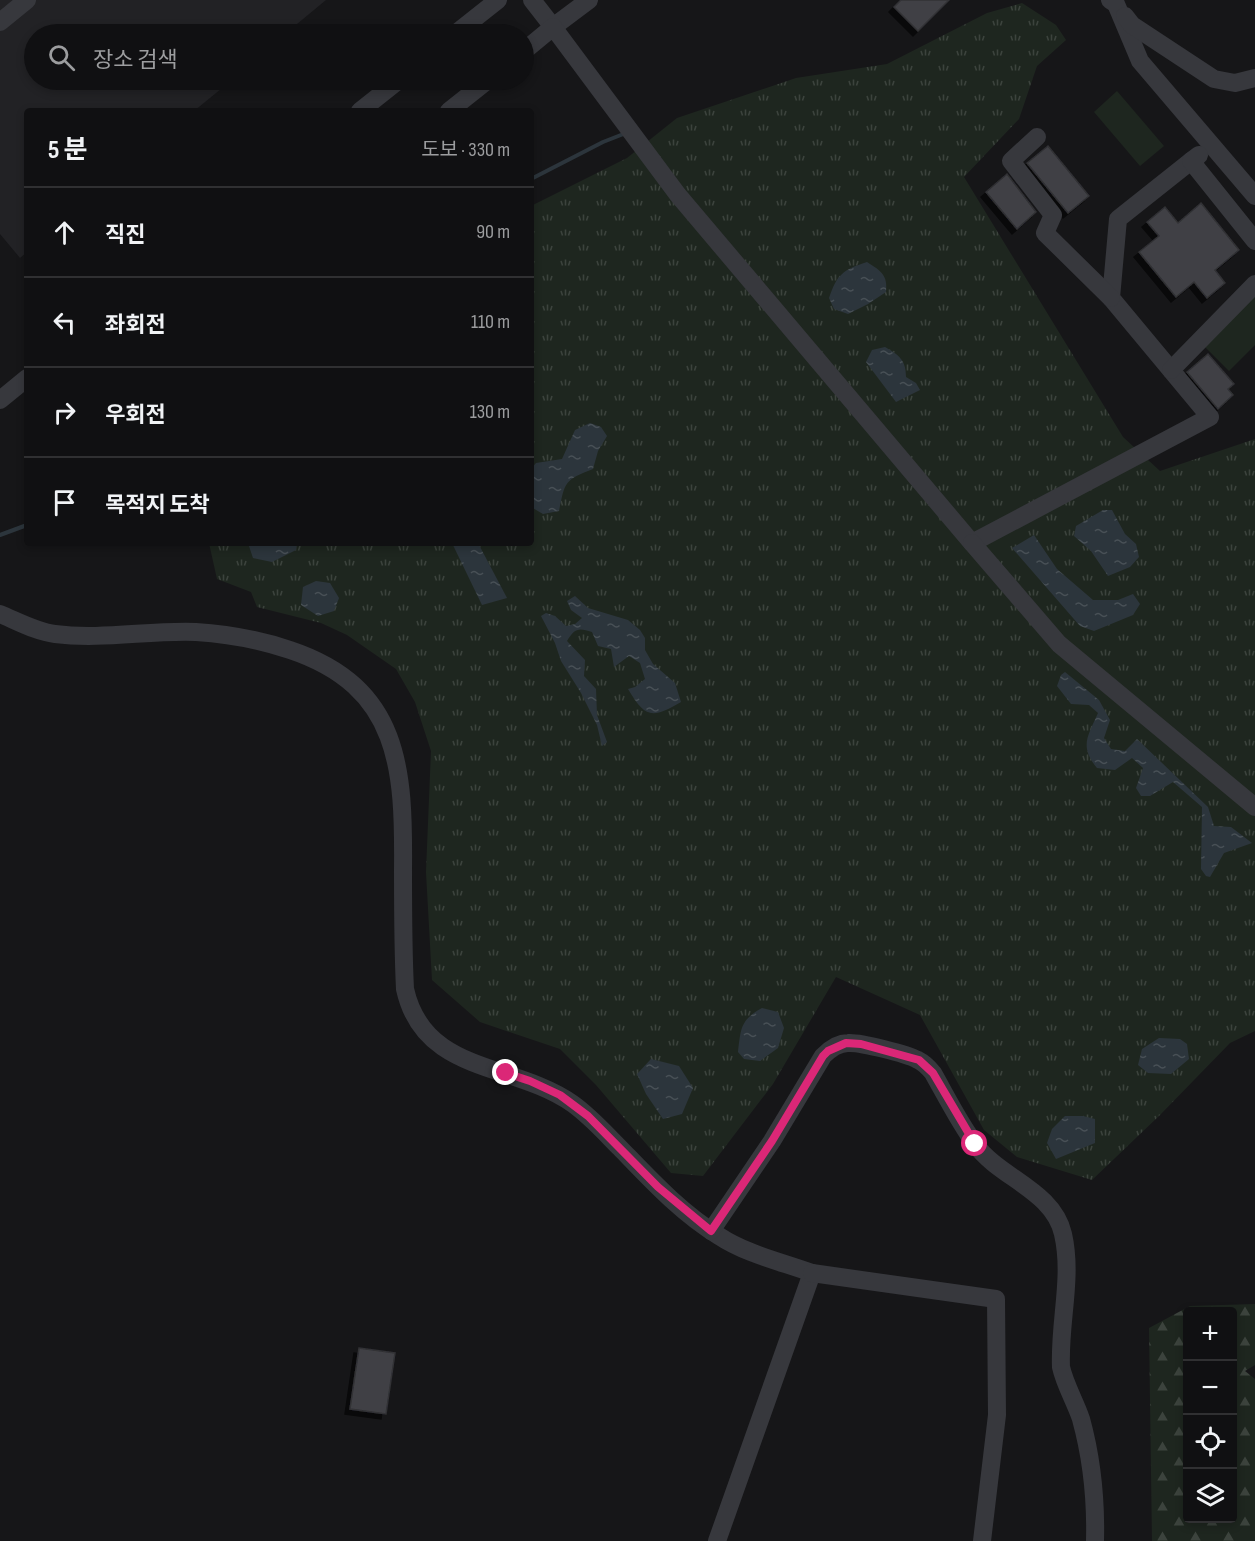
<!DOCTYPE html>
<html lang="ko">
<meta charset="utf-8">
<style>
:root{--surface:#101012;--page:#1e1e20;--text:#f1f3f6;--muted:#9c9d9f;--line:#303032}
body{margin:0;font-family:"Sofia Sans Condensed","Noto Sans KR",sans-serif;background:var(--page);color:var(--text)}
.controls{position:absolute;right:18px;bottom:18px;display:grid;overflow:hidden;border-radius:6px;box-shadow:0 3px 9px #0003}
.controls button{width:54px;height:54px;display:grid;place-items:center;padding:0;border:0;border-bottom:2px solid var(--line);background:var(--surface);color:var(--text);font:30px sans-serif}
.stop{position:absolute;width:18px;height:18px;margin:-14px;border:4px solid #db2777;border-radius:50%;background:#fff}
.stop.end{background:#db2777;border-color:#fff;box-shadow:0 2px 6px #0008}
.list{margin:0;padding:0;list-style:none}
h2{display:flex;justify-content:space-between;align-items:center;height:78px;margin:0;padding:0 24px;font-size:26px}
h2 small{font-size:20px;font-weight:400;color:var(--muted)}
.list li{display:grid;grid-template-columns:39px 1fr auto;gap:18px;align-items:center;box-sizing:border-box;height:90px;padding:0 24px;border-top:2px solid var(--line)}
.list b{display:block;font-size:22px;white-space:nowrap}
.list em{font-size:20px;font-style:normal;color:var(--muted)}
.icon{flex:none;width:33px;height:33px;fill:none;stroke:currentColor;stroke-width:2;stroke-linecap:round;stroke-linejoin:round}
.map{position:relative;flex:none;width:1255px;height:1541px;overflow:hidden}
.search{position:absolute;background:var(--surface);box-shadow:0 3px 9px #0003;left:24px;top:24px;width:510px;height:66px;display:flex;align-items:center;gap:15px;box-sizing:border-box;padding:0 21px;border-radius:33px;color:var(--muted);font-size:22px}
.panel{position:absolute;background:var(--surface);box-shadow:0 3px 9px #0003;left:24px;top:108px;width:510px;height:438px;border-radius:6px}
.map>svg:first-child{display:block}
.built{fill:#222225}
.grass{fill:url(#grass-tufts)}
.forest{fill:url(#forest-firs);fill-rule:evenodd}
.pitch{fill:#1e261f}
.water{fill:url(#water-ripples)}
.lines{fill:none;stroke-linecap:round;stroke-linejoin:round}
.stream{stroke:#2c353c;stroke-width:4}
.building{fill:#404145;stroke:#303034;stroke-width:1.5;filter:url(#shadow)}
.minor{stroke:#37383d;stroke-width:18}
.route{stroke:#db2777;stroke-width:8}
</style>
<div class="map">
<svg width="1255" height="1541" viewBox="0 0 1255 1541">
<defs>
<pattern id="grass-tufts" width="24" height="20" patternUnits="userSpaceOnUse" patternTransform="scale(1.5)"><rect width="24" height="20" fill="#1e261f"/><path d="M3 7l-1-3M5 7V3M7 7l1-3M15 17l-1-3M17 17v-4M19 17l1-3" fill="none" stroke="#3c433d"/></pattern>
<pattern id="forest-firs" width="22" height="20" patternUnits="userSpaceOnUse" patternTransform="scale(1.5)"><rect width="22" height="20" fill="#1e261f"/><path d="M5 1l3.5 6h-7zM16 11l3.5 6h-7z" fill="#3c433d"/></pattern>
<pattern id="water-ripples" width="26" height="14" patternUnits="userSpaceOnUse" patternTransform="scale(1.5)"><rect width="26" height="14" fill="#2c353c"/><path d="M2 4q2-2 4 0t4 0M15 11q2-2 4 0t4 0" fill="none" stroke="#485056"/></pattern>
<filter id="shadow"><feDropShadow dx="-5" dy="5" stdDeviation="0" flood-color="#0009"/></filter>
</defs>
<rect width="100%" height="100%" fill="#161618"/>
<path class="built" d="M 0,0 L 326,0 L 285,34 L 34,34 L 34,80 L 232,80 L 194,111 L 27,111 L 27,252 L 20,258 L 0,234 Z"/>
<path class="grass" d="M 1022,3 L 1056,25 L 1066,40 L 1037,66 L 1019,119 L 964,177 L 1123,437 L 1160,471 L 1255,439 L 1255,1031 L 1230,1043 L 1160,1115 L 1092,1180 L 1017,1157 L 984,1130 L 920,1015 L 836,977 L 773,1084 L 703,1176 L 671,1173 L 596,1085 L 560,1049 L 480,1022 L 432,980 L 426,872 L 431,751 L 415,702 L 396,669 L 347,635 L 321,623 L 257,607 L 251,592 L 217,579 L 209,543 L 531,543 L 531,206 L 627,158 L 677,118 L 796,78 L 887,64 L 987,13 Z"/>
<path class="forest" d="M 1255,1304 L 1255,1365 L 1245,1371 L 1255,1379 L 1255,1541 L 1152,1541 L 1149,1328 L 1190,1306 ZM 1188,1312 L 1232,1312 L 1232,1518 L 1188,1518 Z"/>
<g class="pitch">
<path d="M 1117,91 L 1164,146 L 1140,166 L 1094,112 Z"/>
<path d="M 1255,291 L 1255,345 L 1229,371 L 1203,345 Z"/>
</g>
<g class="water">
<path d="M 867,262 C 881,271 888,275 886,292 L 868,304 L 848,314 L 834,309 L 829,298 C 837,275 842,270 867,262 Z"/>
<path d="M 885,347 C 899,355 906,360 906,377 L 916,383 L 920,390 L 896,402 L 866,362 L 872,350 Z"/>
<path d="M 590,423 L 601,427 L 607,436 L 598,451 L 593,469 C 564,480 565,482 559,511 L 543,514 L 531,507 L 531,469 L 536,463 L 562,459 L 575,430 Z"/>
<path d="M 1103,510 L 1112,510 L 1125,534 L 1136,544 L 1139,557 L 1130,567 L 1108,576 L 1091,551 L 1074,536 L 1076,526 Z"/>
<path d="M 1034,535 L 1057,569 L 1093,600 L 1118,600 L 1133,594 L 1140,604 L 1133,615 L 1094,631 L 1080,626 L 1012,548 Z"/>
<path d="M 248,543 L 297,543 L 296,550 L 272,562 L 253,558 Z"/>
<path d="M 452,543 L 478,543 L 507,598 L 482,605 Z"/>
<path d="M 316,581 L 330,583 L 339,598 L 334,611 L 318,616 L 301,605 L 303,587 Z"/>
<path d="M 575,596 L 588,608 L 628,620 L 640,630 L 645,638 L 645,650 L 653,664 L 675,683 L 681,702 C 652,719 645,718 628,689 L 635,687 L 645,679 L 640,663 L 629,656 L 614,667 L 611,649 L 598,646 L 592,632 C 578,627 574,629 567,641 L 585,660 L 584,676 L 596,689 L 597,715 L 607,742 L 602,746 L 597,725 L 581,693 L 561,661 L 555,643 L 541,616 L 546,613 L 555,616 L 566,626 L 575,624 L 582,618 L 571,610 L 567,601 Z"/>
<path d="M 1065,672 L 1099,700 L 1110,720 L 1104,738 L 1111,749 L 1125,751 L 1137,739 L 1208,807 L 1214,826 L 1231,827 L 1252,843 L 1224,853 L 1210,877 L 1206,876 L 1201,869 L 1202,807 L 1173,782 L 1150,796 L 1141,796 L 1136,788 L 1143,768 L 1132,758 L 1115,770 L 1097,768 C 1079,746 1088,736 1098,713 L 1089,705 L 1071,704 L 1057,686 L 1061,675 Z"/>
<path d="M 762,1008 L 778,1012 L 784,1028 L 778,1048 L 760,1061 L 744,1059 L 738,1052 C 741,1029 740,1020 762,1008 Z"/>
<path d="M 1159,1038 L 1180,1039 L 1187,1044 L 1189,1059 L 1171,1074 L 1148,1073 L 1138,1065 L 1142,1049 Z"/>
<path d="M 651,1059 L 679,1066 L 693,1088 L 682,1114 L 663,1119 L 646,1094 L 637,1074 Z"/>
<path d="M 1065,1116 L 1083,1116 L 1095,1119 L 1095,1143 L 1056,1159 L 1047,1143 L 1052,1129 Z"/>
</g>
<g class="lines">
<g class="stream">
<path d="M 531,179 L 603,142 L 626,133"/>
<path d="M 0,535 L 27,525"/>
</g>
</g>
<g class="building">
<path d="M 901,0 L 949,0 L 918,31 L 894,7 Z"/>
<path d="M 1048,146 L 1089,196 L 1068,213 L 1027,163 Z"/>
<path d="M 1007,174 L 1036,212 L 1017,229 L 986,192 Z"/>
<path d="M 1201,203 L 1239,250 L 1215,270 L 1225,283 L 1207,298 L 1194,282 L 1176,297 L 1139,252 L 1159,236 L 1147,222 L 1165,207 L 1178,223 Z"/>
<path d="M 1208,354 L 1234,384 L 1228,389 L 1233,395 L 1218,409 L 1187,372 Z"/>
<path d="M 359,1348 L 395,1353 L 386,1414 L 350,1409 Z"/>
</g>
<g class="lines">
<g class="minor">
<path d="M 532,0 L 553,27 L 589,0"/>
<path d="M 1110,0 L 1116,4 L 1140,61 L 1255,196"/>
<path d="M 1125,16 L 1132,25 L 1214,79 L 1235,83 L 1255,78"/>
<path d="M 0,22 L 27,0"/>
<path d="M 455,34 L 498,0"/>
<path d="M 524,51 L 553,27 L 678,195 L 972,543 L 1210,417 L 1111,298 L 1118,219 L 1191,161"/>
<path d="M 360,111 L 399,80"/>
<path d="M 449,111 L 488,80"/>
<path d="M 1037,137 L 1011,161 L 1053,215 L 1045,233 L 1111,298"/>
<path d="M 1199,155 L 1191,161 L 1255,241"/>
<path d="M 1171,370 L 1255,284"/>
<path d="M 0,400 L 27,378"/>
<path d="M 972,543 L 1059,644 L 1255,807"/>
<path d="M 0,614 C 17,621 37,632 55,634 C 102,640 150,630 196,632 C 228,634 260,640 290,650 C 401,687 404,770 403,871 C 403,911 403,950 405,989 C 424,1075 514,1062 573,1104 C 591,1117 605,1133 620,1148 C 650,1179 681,1213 719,1236 C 746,1254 782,1262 812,1273 L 717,1541"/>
<path d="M 711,1231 L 772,1141 L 823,1056 C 829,1050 838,1043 848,1043 C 860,1042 907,1054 918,1060 C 924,1063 929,1068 933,1073 C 946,1096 959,1122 975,1144 C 999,1178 1053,1190 1063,1234 C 1073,1278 1059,1322 1061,1367 C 1065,1385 1075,1401 1081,1419 C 1092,1459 1096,1500 1095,1541"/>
<path d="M 812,1273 L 996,1299 L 997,1415 L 982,1541"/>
</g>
</g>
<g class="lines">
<path class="route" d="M 506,1073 L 530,1081 L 560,1095 L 588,1116 L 658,1187 L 711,1231 L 772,1141 L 823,1056 L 828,1051 L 846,1043 L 861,1044 L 919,1060 L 933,1073 L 975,1144"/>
</g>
</svg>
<div class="controls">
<button>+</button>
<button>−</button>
<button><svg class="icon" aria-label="locate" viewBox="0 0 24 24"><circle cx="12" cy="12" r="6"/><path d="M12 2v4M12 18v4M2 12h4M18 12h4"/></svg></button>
<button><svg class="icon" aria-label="layers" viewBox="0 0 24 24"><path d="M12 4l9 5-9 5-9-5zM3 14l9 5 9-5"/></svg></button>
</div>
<div class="stop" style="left:975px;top:1144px"></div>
<div class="stop end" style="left:506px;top:1073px"></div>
<div class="search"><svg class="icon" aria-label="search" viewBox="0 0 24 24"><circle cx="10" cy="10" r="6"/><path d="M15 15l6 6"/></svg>장소 검색</div>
<section class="panel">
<h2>5 분<small>도보 · 330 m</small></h2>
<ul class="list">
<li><svg class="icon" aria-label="ahead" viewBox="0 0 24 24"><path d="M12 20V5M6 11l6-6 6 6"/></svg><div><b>직진</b></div><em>90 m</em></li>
<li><svg class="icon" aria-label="left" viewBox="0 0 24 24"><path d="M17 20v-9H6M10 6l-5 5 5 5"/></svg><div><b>좌회전</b></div><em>110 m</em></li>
<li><svg class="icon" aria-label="right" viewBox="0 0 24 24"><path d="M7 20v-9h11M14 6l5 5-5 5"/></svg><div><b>우회전</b></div><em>130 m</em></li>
<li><svg class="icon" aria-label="arrive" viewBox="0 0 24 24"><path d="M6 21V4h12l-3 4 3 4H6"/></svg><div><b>목적지 도착</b></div></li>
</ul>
</section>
</div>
